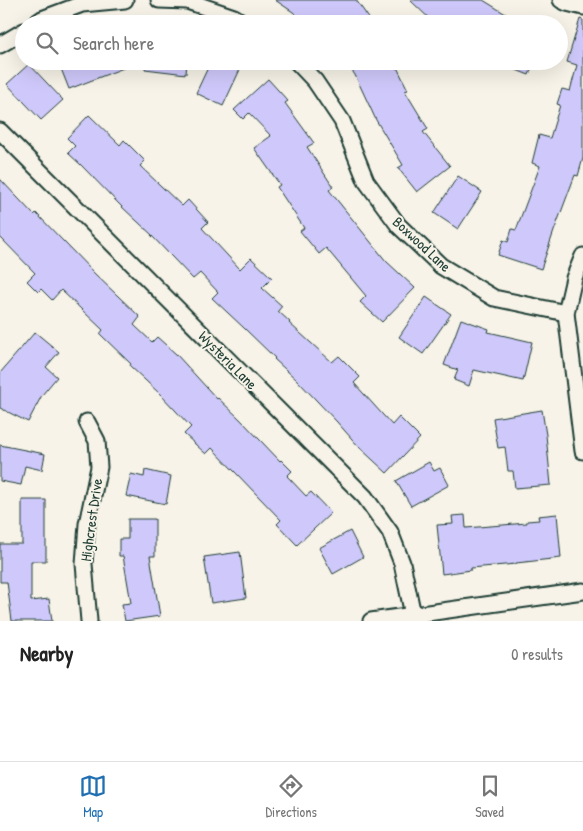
<!DOCTYPE html>
<style>
:root{--surface:#fff;--page:#f6f6f6;--text:#222;--muted:#767676;--line:#e0e0e0;--accent:#1f6fb2}
body{margin:0;font-family:"Patrick Hand",sans-serif;background:var(--page);color:var(--text)}
.list{margin:0;padding:0;list-style:none}
h2{display:flex;justify-content:space-between;align-items:center;height:65px;margin:0;padding:0 20px;font-size:21px}
h2 small{font-size:16px;font-weight:400;color:var(--muted)}
.icon{flex:none;width:28px;height:28px;fill:none;stroke:currentColor;stroke-width:2;stroke-linecap:round;stroke-linejoin:round}
.map{position:relative;flex:none;width:583px;height:621px;overflow:hidden}
.search{position:absolute;background:var(--surface);box-shadow:0 5px 20px #0002;left:15px;right:15px;top:15px;height:55px;display:flex;align-items:center;gap:12px;box-sizing:border-box;padding:0 18px;border-radius:28px;color:var(--muted);font-size:19px}
.sheet{height:140px;background:var(--surface)}
nav{display:flex;justify-content:space-around;align-items:center;box-sizing:border-box;height:70px;border-top:1px solid var(--line);background:var(--surface);font-size:14px;color:var(--muted)}
nav a{display:grid;justify-items:center;gap:2px}
nav .on{color:var(--accent)}
.map>svg:first-child{display:block}
.building{fill:#cfc9fb;stroke:#1f3d34}
.lines{fill:none;stroke-linecap:round;stroke-linejoin:round}
.street-casing{stroke:#1f3d34;stroke-width:19}
.street{stroke:#f7f3e8;stroke-width:15}
.labels{text-anchor:middle;dominant-baseline:central;stroke-width:4;stroke-linejoin:round;paint-order:stroke}
.street-label{font-size:15px;fill:#1f3d34;stroke:#f7f3e8}
</style>
<div class="map">
<svg width="583" height="621" viewBox="0 0 583 621">
<rect width="100%" height="100%" fill="#f7f3e8"/>
<filter id="ink" filterUnits="userSpaceOnUse"><feTurbulence type="fractalNoise" baseFrequency=".02" numOctaves="2"/><feDisplacementMap in="SourceGraphic" scale="10" xChannelSelector="R" yChannelSelector="G"/><feConvolveMatrix kernelMatrix="1 2 1 2 8 2 1 2 1" color-interpolation-filters="sRGB"/></filter>
<g filter="url(#ink)">
<g class="building">
<path d="M 275,0 L 356,0 L 373,24 L 306,24 L 293,12 Z"/>
<path d="M 410,0 L 483,0 L 522,24 L 435,24 Z"/>
<path d="M 580,19 L 583,20 L 583,158 L 578,176 L 575,175 L 554,231 L 541,269 L 498,255 L 503,240 L 508,242 L 512,229 L 516,230 L 540,166 L 532,163 L 539,135 L 550,138 L 560,105 L 557,104 L 562,89 L 570,91 L 577,65 L 567,62 Z"/>
<path d="M 58,61 L 139,61 L 139,62 L 69,89 Z"/>
<path d="M 146,61 L 187,61 L 186,74 L 145,69 Z"/>
<path d="M 211,61 L 244,61 L 223,106 L 196,93 Z"/>
<path d="M 345,61 L 394,61 L 408,90 L 405,91 L 428,129 L 423,132 L 450,166 L 417,192 L 398,168 L 403,165 L 376,120 L 355,75 Z"/>
<path d="M 496,61 L 534,61 L 529,75 L 496,62 Z"/>
<path d="M 29,64 L 63,100 L 41,120 L 7,84 Z"/>
<path d="M 268,79 L 288,101 L 285,103 L 314,143 L 307,147 L 333,187 L 329,190 L 386,261 L 415,288 L 382,322 L 360,302 L 366,296 L 326,248 L 319,254 L 300,231 L 304,228 L 277,187 L 280,185 L 254,148 L 271,136 L 249,113 L 243,119 L 234,110 Z"/>
<path d="M 89,115 L 120,145 L 124,140 L 145,161 L 140,166 L 182,206 L 188,200 L 208,222 L 202,228 L 240,269 L 251,258 L 272,278 L 262,288 L 282,306 L 278,311 L 290,322 L 289,323 L 332,362 L 339,356 L 360,377 L 354,383 L 392,425 L 399,417 L 420,438 L 387,473 L 359,447 L 337,422 L 297,380 L 274,359 L 275,358 L 244,328 L 212,298 L 218,292 L 200,273 L 193,279 L 151,235 L 152,235 L 121,206 L 81,165 L 68,153 L 75,146 L 67,138 Z"/>
<path d="M 458,176 L 482,192 L 458,229 L 434,213 Z"/>
<path d="M 0,179 L 34,215 L 36,213 L 95,274 L 140,317 L 134,325 L 152,342 L 157,337 L 176,354 L 217,399 L 218,398 L 240,419 L 280,461 L 281,460 L 292,471 L 287,476 L 306,496 L 311,492 L 331,513 L 297,545 L 277,524 L 281,520 L 212,448 L 206,454 L 184,434 L 191,427 L 160,394 L 130,366 L 131,364 L 100,334 L 103,330 L 61,290 L 52,300 L 41,289 L 38,292 L 27,281 L 35,273 L 0,237 Z"/>
<path d="M 426,297 L 451,314 L 423,354 L 399,337 Z"/>
<path d="M 461,319 L 489,329 L 488,332 L 532,342 L 523,381 L 474,370 L 469,386 L 454,380 L 458,370 L 444,365 Z"/>
<path d="M 35,332 L 59,352 L 46,367 L 57,377 L 42,395 L 28,422 L 0,408 L 0,373 Z"/>
<path d="M 542,410 L 546,435 L 551,485 L 515,488 L 513,471 L 508,471 L 505,447 L 498,448 L 493,418 Z"/>
<path d="M 0,445 L 45,454 L 42,470 L 25,466 L 21,485 L 0,481 Z"/>
<path d="M 429,462 L 434,471 L 440,468 L 449,485 L 411,506 L 396,481 Z"/>
<path d="M 145,470 L 171,476 L 166,504 L 126,496 L 131,474 L 144,477 Z"/>
<path d="M 22,500 L 46,500 L 46,561 L 31,561 L 31,601 L 49,599 L 52,621 L 12,621 L 7,582 L 0,582 L 0,544 L 22,544 Z"/>
<path d="M 557,514 L 561,558 L 516,563 L 516,564 L 471,568 L 471,570 L 442,574 L 437,525 L 453,524 L 452,516 L 465,515 L 466,528 L 527,523 L 527,521 L 539,520 L 538,516 Z"/>
<path d="M 128,519 L 155,519 L 155,556 L 150,556 L 160,616 L 125,621 L 122,604 L 131,603 L 123,556 L 119,556 L 119,539 L 128,539 Z"/>
<path d="M 350,531 L 363,557 L 333,574 L 319,548 Z"/>
<path d="M 240,552 L 246,598 L 211,603 L 204,557 Z"/>
</g>
<g class="lines">
<defs>
<g id="street">
<path d="M 159,0 L 187,1 L 234,17 L 245,24"/>
<path d="M 561,0 L 567,3 L 583,7"/>
<path d="M 35,24 L 42,19 L 82,4 L 125,0"/>
<path d="M 0,45 L 24,31"/>
<path d="M 296,61 L 315,81 L 342,121 L 366,181 L 399,226 L 441,266 L 494,298 L 566,313"/>
<path d="M 0,131 L 365,497 L 390,532 L 402,563 L 413,615"/>
<path d="M 583,256 L 574,278 L 566,313 L 583,451"/>
<path d="M 87,422 L 97,441 L 99,467 L 87,524 L 84,564 L 89,621"/>
<path d="M 371,621 L 583,591"/>
</g>
</defs>
<use href="#street" class="street-casing"/>
<use href="#street" class="street"/>
</g>
</g>
<g class="labels">
<g class="street-label">
<text transform="translate(422 244) rotate(43)">Boxwood Lane</text>
<text transform="translate(228 360) rotate(45)">Wysteria Lane</text>
<text transform="translate(91 520) rotate(-82)">Highcrest Drive</text>
</g>
</g>
</svg>
<div class="search"><svg class="icon" aria-label="search" viewBox="0 0 24 24"><circle cx="10" cy="10" r="6"/><path d="M15 15l6 6"/></svg>Search here</div>
</div>
<section class="sheet">
<h2>Nearby<small>0 results</small></h2>
<ul class="list">
</ul>
</section>
<nav>
<a class="on"><svg class="icon" aria-label="map" viewBox="0 0 24 24"><path d="M3 6l6-2 6 2 6-2v14l-6 2-6-2-6 2zM9 4v14M15 6v14"/></svg>Map</a>
<a><svg class="icon" aria-label="directions" viewBox="0 0 24 24"><path d="M12 3l9 9-9 9-9-9zM9 14v-3h6M13 9l2 2-2 2"/></svg>Directions</a>
<a><svg class="icon" aria-label="saved" viewBox="0 0 24 24"><path d="M7 4h10v16l-5-4-5 4z"/></svg>Saved</a>
</nav>
